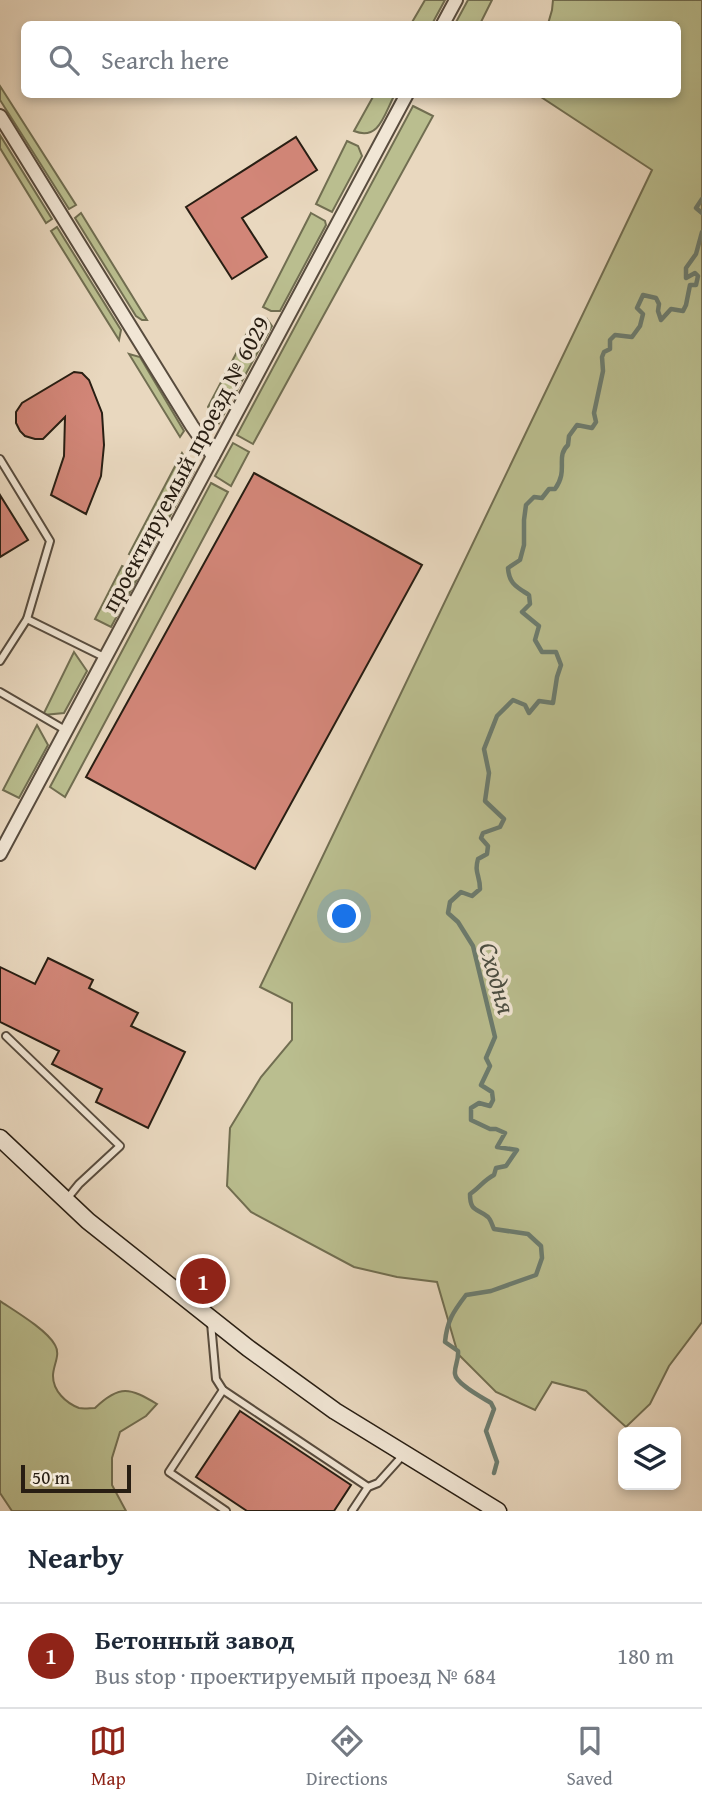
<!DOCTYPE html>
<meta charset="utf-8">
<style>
:root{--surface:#fff;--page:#f6f6f7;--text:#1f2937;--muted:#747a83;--line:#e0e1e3;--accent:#8f2418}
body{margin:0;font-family:"Gentium Book Plus",serif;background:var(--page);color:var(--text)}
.controls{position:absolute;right:21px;bottom:21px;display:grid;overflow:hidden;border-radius:10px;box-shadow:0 4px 10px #0003}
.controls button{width:63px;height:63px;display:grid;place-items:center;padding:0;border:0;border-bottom:2px solid var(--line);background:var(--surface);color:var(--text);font:35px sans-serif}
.scale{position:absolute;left:21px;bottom:18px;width:110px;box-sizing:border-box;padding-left:7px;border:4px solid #281e13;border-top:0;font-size:19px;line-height:24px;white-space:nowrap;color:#281e13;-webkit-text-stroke:5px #f1e6d5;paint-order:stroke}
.you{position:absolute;left:345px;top:917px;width:24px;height:24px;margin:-18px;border:5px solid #fff;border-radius:50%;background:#1a73e8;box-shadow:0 0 0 10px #1a73e833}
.badge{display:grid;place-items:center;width:46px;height:46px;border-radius:50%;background:var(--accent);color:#fff;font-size:23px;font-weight:700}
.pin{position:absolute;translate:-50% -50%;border:4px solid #fff;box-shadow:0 2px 7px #0006}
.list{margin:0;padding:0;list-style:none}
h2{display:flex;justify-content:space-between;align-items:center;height:91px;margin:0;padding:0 28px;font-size:30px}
h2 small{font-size:23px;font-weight:400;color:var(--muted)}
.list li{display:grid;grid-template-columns:46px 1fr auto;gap:21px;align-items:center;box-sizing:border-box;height:105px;padding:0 28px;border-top:2px solid var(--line)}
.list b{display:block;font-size:26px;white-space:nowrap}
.list p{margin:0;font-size:23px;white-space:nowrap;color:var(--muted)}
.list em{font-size:23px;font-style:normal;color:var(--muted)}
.icon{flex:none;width:38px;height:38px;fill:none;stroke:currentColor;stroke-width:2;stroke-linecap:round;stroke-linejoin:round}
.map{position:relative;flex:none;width:702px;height:1511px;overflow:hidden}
.search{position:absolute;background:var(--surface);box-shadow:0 4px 10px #0003;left:21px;right:21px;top:21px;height:77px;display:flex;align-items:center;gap:18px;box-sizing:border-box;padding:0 24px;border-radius:10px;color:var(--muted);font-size:26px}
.sheet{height:196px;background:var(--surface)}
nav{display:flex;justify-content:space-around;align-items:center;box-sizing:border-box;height:98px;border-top:2px solid var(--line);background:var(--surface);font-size:19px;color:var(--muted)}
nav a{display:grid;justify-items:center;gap:4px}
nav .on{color:var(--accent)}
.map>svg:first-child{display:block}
.green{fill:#babe8f;stroke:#716e51;stroke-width:2}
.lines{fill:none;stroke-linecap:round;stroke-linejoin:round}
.stream{stroke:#6c7c6f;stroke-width:4.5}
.building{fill:#d28678;stroke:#281e13;stroke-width:2}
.lane-casing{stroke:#584c3e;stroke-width:10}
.street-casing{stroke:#584c3e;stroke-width:16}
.secondary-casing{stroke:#281e13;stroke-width:19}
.lane{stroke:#f1e6d5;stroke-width:6}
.street{stroke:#f1e6d5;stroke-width:12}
.secondary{stroke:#f1e6d5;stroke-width:16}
.labels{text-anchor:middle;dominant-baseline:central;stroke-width:7;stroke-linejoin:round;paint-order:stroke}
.street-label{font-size:24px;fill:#281e13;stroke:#f1e6d5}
.water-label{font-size:26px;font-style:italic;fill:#4a4d41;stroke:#f1e6d5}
</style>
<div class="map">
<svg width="702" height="1511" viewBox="0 0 702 1511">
<rect width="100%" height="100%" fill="#e9d8bf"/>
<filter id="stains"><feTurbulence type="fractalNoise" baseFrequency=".00286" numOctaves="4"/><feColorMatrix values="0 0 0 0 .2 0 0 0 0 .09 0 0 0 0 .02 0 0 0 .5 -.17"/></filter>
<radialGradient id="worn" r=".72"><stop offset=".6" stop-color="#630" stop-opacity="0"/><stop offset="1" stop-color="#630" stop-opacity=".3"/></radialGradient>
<g class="green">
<path d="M 425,0 L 445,0 L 432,24 L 411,24 Z"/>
<path d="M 468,0 L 492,0 L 480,24 L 455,24 Z"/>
<path d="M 553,0 L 702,0 L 702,1322 L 669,1366 L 650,1404 L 626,1427 L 586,1391 L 552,1382 L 535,1410 L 496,1392 L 458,1354 L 437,1282 L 397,1277 L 354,1267 L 251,1212 L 227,1186 L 230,1128 L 261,1077 L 292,1040 L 292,1003 L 260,987 L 652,170 L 538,95 L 678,94 L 678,24 L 548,24 L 552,10 Z"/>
<path d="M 0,86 L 76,205 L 69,209 L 0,100 Z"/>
<path d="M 374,95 L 391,95 L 394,96 C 384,115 379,141 354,131 Z"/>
<path d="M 413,106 L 433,116 L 253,444 L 237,435 Z"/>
<path d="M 0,135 L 52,219 L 46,223 L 0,148 Z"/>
<path d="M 347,141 L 358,146 L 362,156 L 332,212 L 316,204 Z"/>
<path d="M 81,213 L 147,320 L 142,320 L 136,316 L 75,218 Z"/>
<path d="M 311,213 L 325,221 L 326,225 L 280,311 L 271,311 L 263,307 Z"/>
<path d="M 57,227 L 121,330 L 119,340 L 51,231 Z"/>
<path d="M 267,319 L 272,326 L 219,423 L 208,407 L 250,327 L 259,331 Z"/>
<path d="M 129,354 L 140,357 L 184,431 L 180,437 Z"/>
<path d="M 233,443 L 249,452 L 231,486 L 215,476 Z"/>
<path d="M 182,453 L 194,471 L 147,559 L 142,560 L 129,554 Z"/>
<path d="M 211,483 L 228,492 L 65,797 L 50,787 Z"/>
<path d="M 122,566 L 135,573 L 138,577 L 111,627 L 95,619 Z"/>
<path d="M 74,652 L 87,671 L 64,713 L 43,715 Z"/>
<path d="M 37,725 L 48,745 L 19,798 L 3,790 Z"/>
<path d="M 0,1301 C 15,1311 47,1330 55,1345 C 61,1355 53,1365 53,1376 C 53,1391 66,1403 79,1408 C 84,1409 90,1408 95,1408 C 120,1384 130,1388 157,1404 L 146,1416 L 120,1432 L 112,1458 L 112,1485 L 126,1511 L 12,1511 L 0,1493 Z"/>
</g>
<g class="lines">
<g class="stream">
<path d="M 702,199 L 696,208 L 702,213"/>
<path d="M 494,1473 L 497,1462 L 486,1431 L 494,1409 L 491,1403 C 483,1398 456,1384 455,1374 C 454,1367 459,1360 458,1351 L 445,1342 C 447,1321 453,1312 466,1295 L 491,1291 L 536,1275 L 542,1258 L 541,1246 L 528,1234 L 494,1229 C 492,1225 491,1220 488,1217 C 478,1208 470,1213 470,1194 C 479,1188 484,1180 494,1175 L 496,1168 L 506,1166 L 517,1150 L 497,1147 L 505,1133 L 496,1129 L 490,1129 L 471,1120 L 471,1108 L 479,1103 L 490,1106 L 493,1100 L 492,1092 L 481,1085 L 490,1066 L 486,1058 L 495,1037 L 473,946 L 458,922 L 448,913 L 450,902 L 461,892 L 472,896 L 480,889 C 480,875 474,873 478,859 L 487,854 L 488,846 L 481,838 L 483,833 L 500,827 L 504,819 L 485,801 L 489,773 L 484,749 L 497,716 L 513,700 L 525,705 L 529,713 L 539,701 L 553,703 L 557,677 L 561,665 L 556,652 L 542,652 L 535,640 L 539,626 L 522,612 L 530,604 L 529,595 C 517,587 509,584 508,568 L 520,560 L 524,545 L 524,520 L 526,505 L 534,497 L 542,498 L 549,489 L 555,489 C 569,470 555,457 568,445 L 569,436 L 577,425 L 592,428 L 596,422 L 594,413 L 603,371 L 602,357 L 604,352 L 610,349 L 610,340 L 615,335 L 632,337 L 640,326 L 643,314 L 637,308 L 643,295 L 656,298 L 659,304 L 658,311 L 661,320 L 671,309 L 683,311 L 686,305 L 690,285 L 696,285 L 698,276 L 695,273 L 686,278 L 686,268 L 696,254 L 702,232"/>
</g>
</g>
<g class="building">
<path d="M 296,137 L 317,170 L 242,218 L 267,257 L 232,279 L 186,207 Z"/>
<path d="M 74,372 L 82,373 L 89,380 L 102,413 L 104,445 L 101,476 L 86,514 L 51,495 L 64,456 L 65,417 L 43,439 L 35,439 L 25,436 L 20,431 L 16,423 L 16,412 L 22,403 Z"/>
<path d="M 254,473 L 422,565 L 255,869 L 86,777 Z"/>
<path d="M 0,495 L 28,540 L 0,557 Z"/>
<path d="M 48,958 L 93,980 L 89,988 L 138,1013 L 131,1026 L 185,1052 L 148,1128 L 96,1102 L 102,1089 L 52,1064 L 59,1051 L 0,1022 L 0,967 L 35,984 Z"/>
<path d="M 240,1411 L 351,1485 L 334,1511 L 247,1511 L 196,1477 Z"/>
</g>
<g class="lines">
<defs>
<g id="lane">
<path d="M 0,459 L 50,541 L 27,619 L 0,661"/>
<path d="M 27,619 L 106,658"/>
<path d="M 0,692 L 67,731"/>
<path d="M 6,1036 L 120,1146 L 79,1184 L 66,1200"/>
<path d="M 211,1323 L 216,1379 L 223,1390 L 368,1487 L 378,1483 L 404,1454"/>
<path d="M 223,1390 L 169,1472 L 226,1511"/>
<path d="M 352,1511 L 368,1487"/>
</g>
<g id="street">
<path d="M 443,24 L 456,0"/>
<path d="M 0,116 L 192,426 L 213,456"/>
<path d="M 0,854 L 407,94"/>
</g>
<path id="secondary" d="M 0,1138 L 88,1221 L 248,1348 L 335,1411 L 498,1511"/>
</defs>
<use href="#lane" class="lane-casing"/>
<use href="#street" class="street-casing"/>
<use href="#secondary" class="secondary-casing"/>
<use href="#lane" class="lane"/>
<use href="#street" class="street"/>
<use href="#secondary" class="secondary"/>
</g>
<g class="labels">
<g class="street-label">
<text transform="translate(185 464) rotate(-62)">проектируемый проезд № 6029</text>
</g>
<g class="water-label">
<text transform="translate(498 978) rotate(74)">Сходня</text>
</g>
</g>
<rect width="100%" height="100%" filter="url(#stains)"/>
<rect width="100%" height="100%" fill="url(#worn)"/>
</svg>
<div class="controls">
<button><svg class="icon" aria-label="layers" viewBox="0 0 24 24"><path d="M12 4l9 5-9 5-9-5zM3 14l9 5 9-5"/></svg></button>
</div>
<div class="scale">50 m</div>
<div class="you"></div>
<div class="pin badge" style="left:203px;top:1281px">1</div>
<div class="search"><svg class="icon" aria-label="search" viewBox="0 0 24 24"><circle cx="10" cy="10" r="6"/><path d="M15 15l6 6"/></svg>Search here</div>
</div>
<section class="sheet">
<h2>Nearby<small></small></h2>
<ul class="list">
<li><span class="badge">1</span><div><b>Бетонный завод</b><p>Bus stop · проектируемый проезд № 684</p></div><em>180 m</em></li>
</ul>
</section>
<nav>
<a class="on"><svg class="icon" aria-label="map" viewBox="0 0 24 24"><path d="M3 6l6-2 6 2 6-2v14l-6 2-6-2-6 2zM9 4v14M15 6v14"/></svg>Map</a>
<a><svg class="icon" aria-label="directions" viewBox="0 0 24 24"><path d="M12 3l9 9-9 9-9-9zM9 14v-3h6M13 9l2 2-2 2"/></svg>Directions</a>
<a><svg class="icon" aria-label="saved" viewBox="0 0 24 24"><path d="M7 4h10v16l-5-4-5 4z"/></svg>Saved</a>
</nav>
